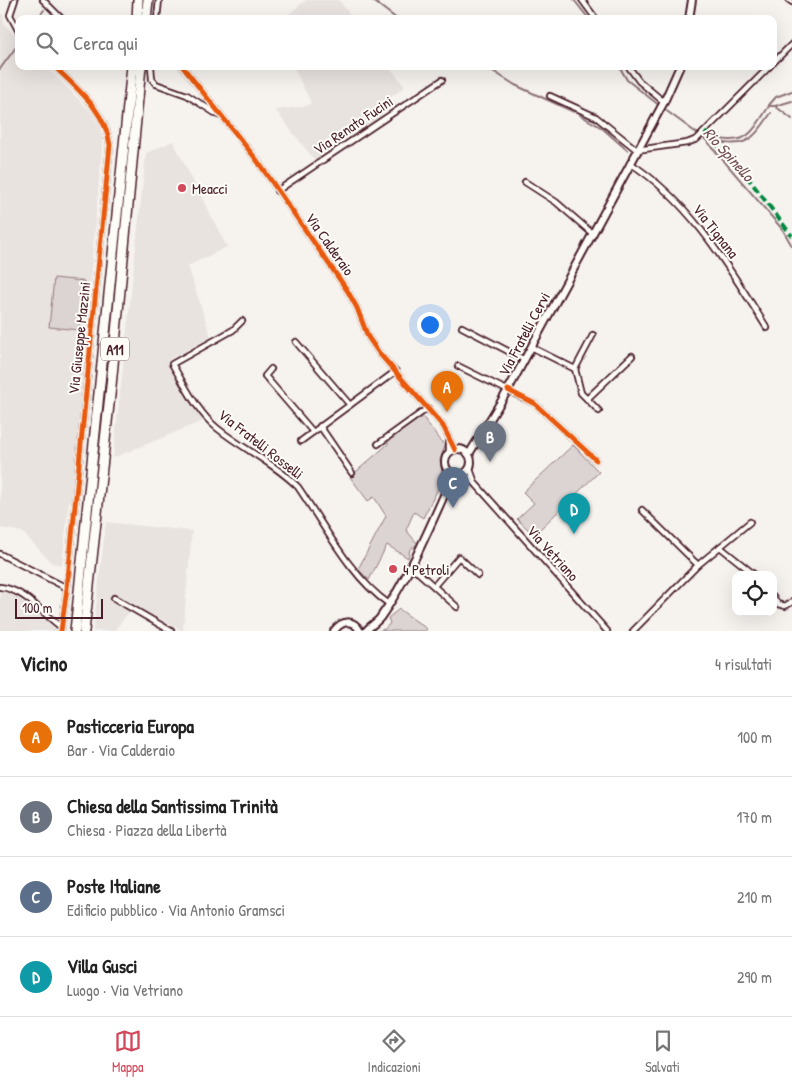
<!DOCTYPE html>
<html lang="it">
<meta charset="utf-8">
<style>
:root{--surface:#fff;--page:#f2f2f2;--text:#222;--muted:#767676;--line:#e0e0e0;--accent:#d1495b}
body{margin:0;font-family:"Patrick Hand",sans-serif;background:var(--page);color:var(--text)}
.controls{position:absolute;right:15px;bottom:15px;display:grid;overflow:hidden;border-radius:10px;box-shadow:0 5px 20px #0002}
.controls button{width:45px;height:45px;display:grid;place-items:center;padding:0;border:0;border-bottom:1px solid var(--line);background:var(--surface);color:var(--text);font:25px sans-serif}
.scale{position:absolute;left:15px;bottom:12px;width:88px;box-sizing:border-box;padding-left:5px;border:2px solid #4a1f2b;border-top:0;font-size:14px;line-height:18px;white-space:nowrap;color:#4a1f2b;-webkit-text-stroke:4px #fdfcf7;paint-order:stroke}
.you{position:absolute;left:429px;top:324px;width:18px;height:18px;margin:-12px;border:4px solid #fff;border-radius:50%;background:#1a73e8;box-shadow:0 0 0 8px #1a73e833}
.badge{display:grid;place-items:center;width:32px;height:32px;border-radius:50%;background:var(--accent);color:#fff;font-size:16px;font-weight:700}
.pin{position:absolute;translate:-50% -41px;filter:drop-shadow(0 1px 2px #0008)}
.pin::after{content:'';position:absolute;top:26px;width:18px;height:15px;background:inherit;clip-path:polygon(0 0,100% 0,50% 100%)}
.list{margin:0;padding:0;list-style:none}
h2{display:flex;justify-content:space-between;align-items:center;height:65px;margin:0;padding:0 20px;font-size:21px}
h2 small{font-size:16px;font-weight:400;color:var(--muted)}
.list li{display:grid;grid-template-columns:32px 1fr auto;gap:15px;align-items:center;box-sizing:border-box;height:80px;padding:0 20px;border-top:1px solid var(--line)}
.list b{display:block;font-size:19px;white-space:nowrap}
.list p{margin:0;font-size:16px;white-space:nowrap;color:var(--muted)}
.list em{font-size:16px;font-style:normal;color:var(--muted)}
.icon{flex:none;width:28px;height:28px;fill:none;stroke:currentColor;stroke-width:2;stroke-linecap:round;stroke-linejoin:round}
.map{position:relative;flex:none;width:792px;height:631px;overflow:hidden}
.search{position:absolute;background:var(--surface);box-shadow:0 5px 20px #0002;left:15px;right:15px;top:15px;height:55px;display:flex;align-items:center;gap:12px;box-sizing:border-box;padding:0 18px;border-radius:10px;color:var(--muted);font-size:19px}
.sheet{height:385px;background:var(--surface)}
nav{display:flex;justify-content:space-around;align-items:center;box-sizing:border-box;height:70px;border-top:1px solid var(--line);background:var(--surface);font-size:14px;color:var(--muted)}
nav a{display:grid;justify-items:center;gap:2px}
nav .on{color:var(--accent)}
.map>svg:first-child{display:block}
.built{fill:#e9e3e0}
.green{fill:#dcd4d2;stroke:#937a7e}
.lines{fill:none;stroke-linecap:round;stroke-linejoin:round}
.stream{stroke:#8e7378;stroke-width:2}
.street-casing{stroke:#4a1f2b;stroke-width:8}
.secondary-casing{stroke:#4a1f2b;stroke-width:10}
.highway-casing{stroke:#4a1f2b;stroke-width:12}
.street{stroke:#fdfcf7;stroke-width:4.5}
.secondary{stroke:#fdfcf7;stroke-width:6}
.highway{stroke:#fdfcf7;stroke-width:9}
.quiet{stroke:#00873e;stroke-width:4;stroke-dasharray:8 4;stroke-linecap:butt}
.cycleway-casing{stroke:#fdfcf7;stroke-width:8}
.cycleway{stroke:#e8590c;stroke-width:5}
.poi-dot{fill:#d1495b;stroke:#fdfcf7;stroke-width:2}
.labels{text-anchor:middle;dominant-baseline:central;stroke-width:4;stroke-linejoin:round;paint-order:stroke}
.shield{fill:#fdfcf7;stroke:#806168;stroke-width:1}
.shield-label{font-size:14px;font-weight:bold;fill:#4a1f2b}
.street-label{font-size:15px;fill:#4a1f2b;stroke:#fdfcf7}
.poi-label{font-size:15px;fill:#4a1f2b;stroke:#fdfcf7;text-anchor:start}
.water-label{font-size:16px;font-style:italic;fill:#725058;stroke:#fdfcf7}
</style>
<div class="map">
<svg width="792" height="631" viewBox="0 0 792 631">
<rect width="100%" height="100%" fill="#f6f3ef"/>
<filter id="ink" filterUnits="userSpaceOnUse"><feTurbulence type="fractalNoise" baseFrequency=".02" numOctaves="2"/><feDisplacementMap in="SourceGraphic" scale="10" xChannelSelector="R" yChannelSelector="G"/><feConvolveMatrix kernelMatrix="1 2 1 2 8 2 1 2 1" color-interpolation-filters="sRGB"/></filter>
<g filter="url(#ink)">
<g class="built">
<path d="M 306,0 L 339,0 L 353,19 L 287,19 L 289,14 Z"/>
<path d="M 0,14 L 3,14 L 5,25 L 19,39 L 19,66 L 46,66 L 91,112 L 100,128 L 103,140 L 83,357 L 85,375 L 73,501 L 69,501 L 62,565 L 52,563 L 22,532 L 0,528 Z"/>
<path d="M 293,66 L 389,66 L 405,87 L 377,107 L 383,116 L 316,162 L 275,110 L 306,106 L 311,103 Z"/>
<path d="M 173,141 L 227,247 L 188,266 L 211,337 L 168,360 L 203,421 L 113,458 L 146,153 Z"/>
<path d="M 106,522 L 192,531 L 183,631 L 134,606 L 114,631 L 93,631 Z"/>
<path d="M 0,592 L 14,594 L 59,631 L 0,631 Z"/>
</g>
<g class="green">
<path d="M 54,278 L 84,281 L 79,330 L 49,327 Z"/>
<path d="M 422,416 L 445,446 L 440,460 L 443,479 L 423,518 L 414,512 L 406,530 L 418,544 L 410,549 L 408,558 L 387,545 L 369,580 L 358,569 L 386,516 L 374,497 L 368,501 L 350,477 L 388,444 L 388,441 Z"/>
<path d="M 573,445 L 599,472 L 534,535 L 517,519 L 534,503 L 523,492 Z"/>
<path d="M 399,609 L 427,629 L 425,631 L 378,631 L 385,629 L 390,623 L 388,618 Z"/>
</g>
<g class="lines">
<g class="stream">
<path d="M 372,0 L 397,19"/>
<path d="M 574,0 L 589,19"/>
<path d="M 37,19 L 44,10"/>
<path d="M 485,66 L 515,85 L 574,112"/>
<path d="M 619,66 L 627,80 L 660,106"/>
<path d="M 0,69 L 19,43"/>
<path d="M 769,105 L 776,97 L 792,91"/>
<path d="M 775,106 L 792,101"/>
<path d="M 664,109 L 706,140 L 783,230 L 792,246"/>
<path d="M 580,115 L 602,128 L 627,150"/>
<path d="M 704,138 C 746,142 746,143 769,106 L 775,106 L 792,119"/>
<path d="M 706,140 C 744,147 749,146 771,113"/>
</g>
<defs>
<g id="street">
<path d="M 15,0 L 10,15 L 19,32"/>
<path d="M 43,0 L 62,19"/>
<path d="M 582,0 L 596,19"/>
<path d="M 789,0 L 792,2"/>
<path d="M 157,19 L 159,0"/>
<path d="M 773,63 L 792,44"/>
<path d="M 54,66 C 78,90 105,110 110,145 L 67,588 L 61,631"/>
<path d="M 151,66 L 152,79 L 156,84 L 187,95 L 218,115"/>
<path d="M 182,66 L 256,159 L 347,290 L 357,308 L 368,337 L 379,353 L 443,426 L 455,450"/>
<path d="M 628,66 L 639,81 L 664,102"/>
<path d="M 550,96 L 596,117 L 637,150 L 687,143 L 697,139 L 770,66"/>
<path d="M 630,163 C 692,203 729,268 767,328"/>
<path d="M 525,182 L 556,202 L 593,234"/>
<path d="M 277,191 L 442,80"/>
<path d="M 242,321 L 233,330 L 172,364 C 185,385 197,412 217,428 C 243,449 274,463 298,487 C 324,525 351,578 389,604"/>
<path d="M 462,327 L 525,360"/>
<path d="M 296,342 L 350,405"/>
<path d="M 531,347 L 575,369 L 581,393 L 599,411"/>
<path d="M 458,366 L 535,404 L 596,460"/>
<path d="M 271,369 L 265,376 L 313,432"/>
<path d="M 575,369 L 593,335"/>
<path d="M 587,399 L 632,356"/>
<path d="M 320,426 L 352,473"/>
<path d="M 301,441 L 396,371"/>
<path d="M 378,444 L 428,408"/>
<path d="M 449,453 L 449,442"/>
<path d="M 470,469 L 474,480"/>
<path d="M 464,474 L 474,482 L 607,631"/>
<path d="M 720,547 L 755,575"/>
<path d="M 0,554 L 67,588"/>
<path d="M 410,565 L 457,607"/>
<path d="M 698,565 L 750,522"/>
<path d="M 434,586 L 459,557 L 478,575"/>
<path d="M 0,587 C 24,589 42,613 61,627"/>
<path d="M 773,597 L 778,604 L 785,606 L 792,602"/>
<path d="M 114,598 L 171,631"/>
<path d="M 633,631 L 698,565 L 642,510"/>
</g>
<g id="secondary">
<path d="M 689,19 L 692,0"/>
<circle cx="458" cy="462" r="13"/>
<path d="M 469,454 L 508,390 L 664,102 L 680,66"/>
<path d="M 334,631 C 342,620 353,619 360,631"/>
<path d="M 366,631 C 370,626 376,623 380,618 C 410,576 432,522 453,475"/>
</g>
<g id="highway">
<path d="M 137,19 L 138,0"/>
<path d="M 146,19 L 148,0"/>
<path d="M 75,631 L 132,66"/>
<path d="M 84,631 L 111,386 L 141,66"/>
</g>
</defs>
<use href="#street" class="street-casing"/>
<use href="#secondary" class="secondary-casing"/>
<use href="#highway" class="highway-casing"/>
<use href="#street" class="street"/>
<use href="#secondary" class="secondary"/>
<use href="#highway" class="highway"/>
<path class="quiet" d="M 705,132 L 745,174 L 792,236"/>
<defs>
<g id="cycleway">
<path d="M 54,66 C 78,90 105,110 110,145 L 67,588 L 61,631"/>
<path d="M 182,66 L 256,159 L 347,290 L 357,308 L 368,337 L 379,353 L 443,426 L 455,450"/>
<path d="M 508,390 L 535,404 L 596,460"/>
</g>
</defs>
<use href="#cycleway" class="cycleway-casing"/>
<use href="#cycleway" class="cycleway"/>
</g>
</g>
<g class="poi-dot">
<circle cx="182" cy="188" r="5"/>
<circle cx="393" cy="569" r="5"/>
</g>
<g class="labels">
<rect class="shield" x="101" y="337.5" width="28" height="23" rx="4"/>
<g class="shield-label">
<text x="115" y="349">A11</text>
</g>
<g class="street-label">
<text transform="translate(353 125) rotate(-34)">Via Renato Fucini</text>
<text transform="translate(716 231) rotate(52)">Via Tignana</text>
<text transform="translate(330 244) rotate(55)">Via Calderaio</text>
<text transform="translate(524 334) rotate(-62)">Via Fratelli Cervi</text>
<text transform="translate(79 338) rotate(-84)">Via Giuseppe Mazzini</text>
<text transform="translate(261 444) rotate(38)">Via Fratelli Rosselli</text>
<text transform="translate(553 553) rotate(48)">Via Vetriano</text>
</g>
<g class="poi-label">
<text x="192" y="188">Meacci</text>
<text x="403" y="569">4 Petroli</text>
</g>
<g class="water-label">
<text transform="translate(729 154) rotate(48)">Rio Spinello</text>
</g>
</g>
</svg>
<div class="controls">
<button><svg class="icon" aria-label="locate" viewBox="0 0 24 24"><circle cx="12" cy="12" r="6"/><path d="M12 2v4M12 18v4M2 12h4M18 12h4"/></svg></button>
</div>
<div class="scale">100 m</div>
<div class="you"></div>
<div class="pin badge" style="left:447px;top:412px;background:#e8710a">A</div>
<div class="pin badge" style="left:490px;top:462px;background:#6b7280">B</div>
<div class="pin badge" style="left:453px;top:508px;background:#5c6f8a">C</div>
<div class="pin badge" style="left:574px;top:534px;background:#0f9aa8">D</div>
<div class="search"><svg class="icon" aria-label="search" viewBox="0 0 24 24"><circle cx="10" cy="10" r="6"/><path d="M15 15l6 6"/></svg>Cerca qui</div>
</div>
<section class="sheet">
<h2>Vicino<small>4 risultati</small></h2>
<ul class="list">
<li><span class="badge" style="background:#e8710a">A</span><div><b>Pasticceria Europa</b><p>Bar · Via Calderaio</p></div><em>100 m</em></li>
<li><span class="badge" style="background:#6b7280">B</span><div><b>Chiesa della Santissima Trinità</b><p>Chiesa · Piazza della Libertà</p></div><em>170 m</em></li>
<li><span class="badge" style="background:#5c6f8a">C</span><div><b>Poste Italiane</b><p>Edificio pubblico · Via Antonio Gramsci</p></div><em>210 m</em></li>
<li><span class="badge" style="background:#0f9aa8">D</span><div><b>Villa Gusci</b><p>Luogo · Via Vetriano</p></div><em>290 m</em></li>
</ul>
</section>
<nav>
<a class="on"><svg class="icon" aria-label="map" viewBox="0 0 24 24"><path d="M3 6l6-2 6 2 6-2v14l-6 2-6-2-6 2zM9 4v14M15 6v14"/></svg>Mappa</a>
<a><svg class="icon" aria-label="directions" viewBox="0 0 24 24"><path d="M12 3l9 9-9 9-9-9zM9 14v-3h6M13 9l2 2-2 2"/></svg>Indicazioni</a>
<a><svg class="icon" aria-label="saved" viewBox="0 0 24 24"><path d="M7 4h10v16l-5-4-5 4z"/></svg>Salvati</a>
</nav>
